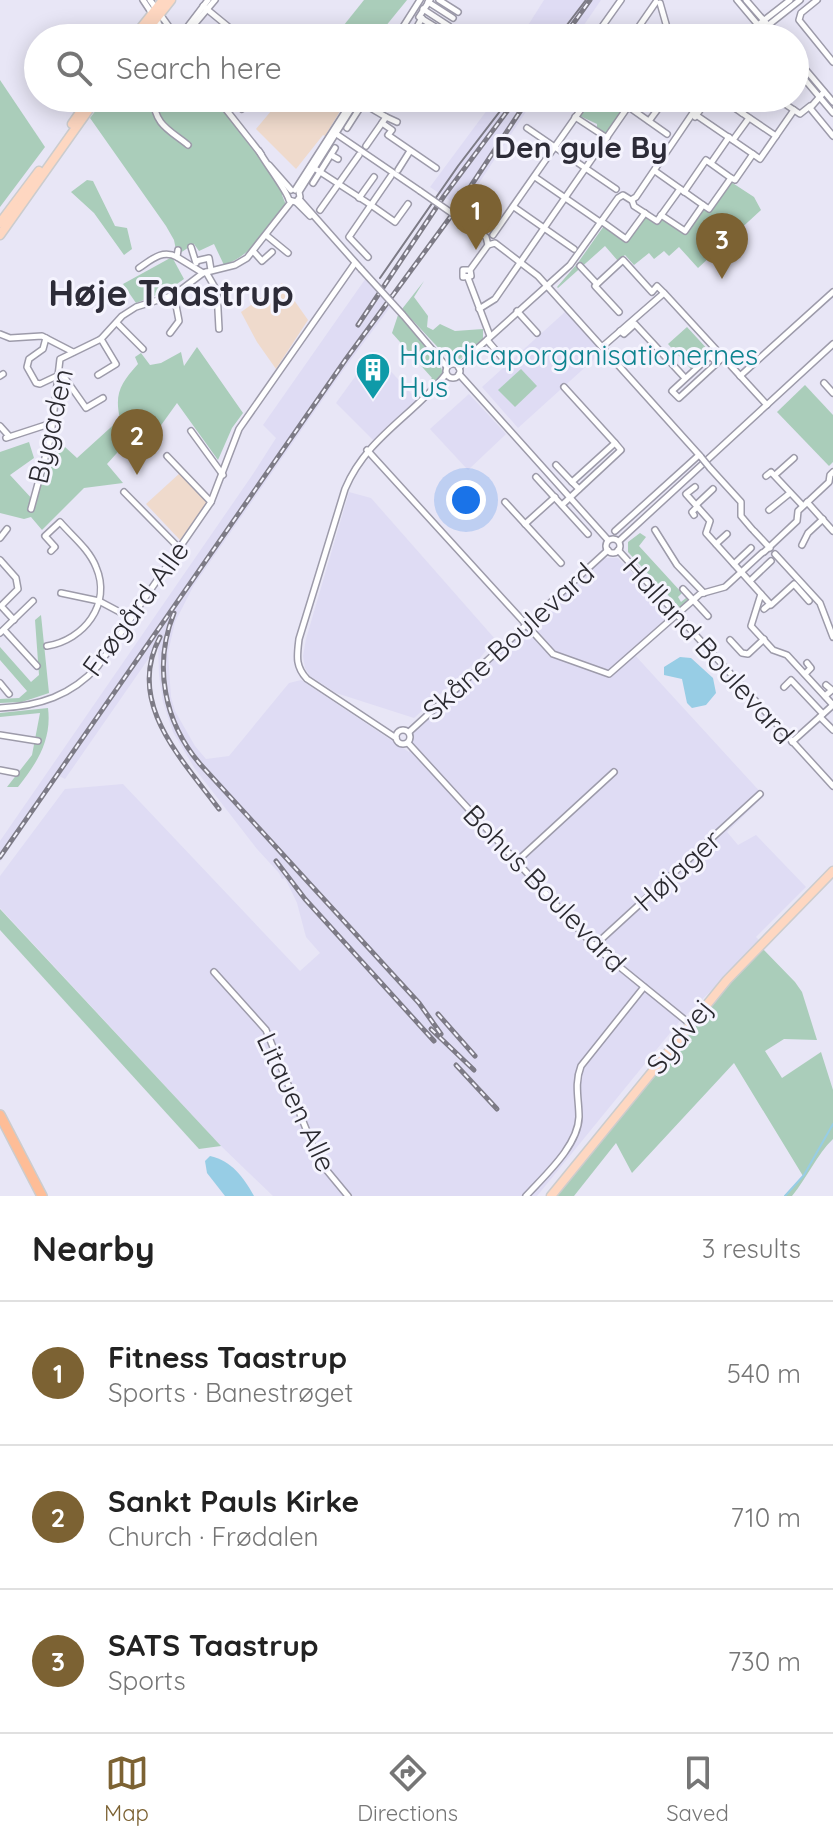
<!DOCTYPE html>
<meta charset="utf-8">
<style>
:root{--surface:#fff;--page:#f2f2f2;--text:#222;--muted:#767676;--line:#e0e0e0;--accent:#7c6233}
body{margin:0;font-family:Quicksand,sans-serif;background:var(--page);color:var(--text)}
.you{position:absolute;left:466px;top:500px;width:28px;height:28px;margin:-20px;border:6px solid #fff;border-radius:50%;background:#1a73e8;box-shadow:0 0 0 12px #1a73e833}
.badge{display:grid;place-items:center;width:52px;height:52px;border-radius:50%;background:var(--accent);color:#fff;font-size:26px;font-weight:700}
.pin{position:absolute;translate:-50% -66px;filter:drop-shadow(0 2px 4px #0008)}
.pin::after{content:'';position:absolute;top:42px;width:28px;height:24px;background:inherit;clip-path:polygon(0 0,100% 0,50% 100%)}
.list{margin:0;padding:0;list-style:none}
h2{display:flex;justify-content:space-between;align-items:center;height:104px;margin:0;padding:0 32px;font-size:34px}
h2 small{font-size:26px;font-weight:400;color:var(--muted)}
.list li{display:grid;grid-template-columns:52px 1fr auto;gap:24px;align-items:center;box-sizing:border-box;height:144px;padding:0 32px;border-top:2px solid var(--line)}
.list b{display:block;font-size:30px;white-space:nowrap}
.list p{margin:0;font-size:26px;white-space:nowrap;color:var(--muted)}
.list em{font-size:26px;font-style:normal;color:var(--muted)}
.icon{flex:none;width:44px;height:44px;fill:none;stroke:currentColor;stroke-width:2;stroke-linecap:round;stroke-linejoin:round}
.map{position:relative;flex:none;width:833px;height:1196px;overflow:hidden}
.search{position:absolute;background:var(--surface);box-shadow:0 4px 20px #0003;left:24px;right:24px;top:24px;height:88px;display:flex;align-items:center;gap:20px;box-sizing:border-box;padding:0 28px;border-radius:44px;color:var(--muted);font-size:30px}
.sheet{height:536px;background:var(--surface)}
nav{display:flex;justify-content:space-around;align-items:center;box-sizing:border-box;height:112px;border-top:2px solid var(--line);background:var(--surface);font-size:22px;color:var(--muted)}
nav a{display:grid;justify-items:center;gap:4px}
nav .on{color:var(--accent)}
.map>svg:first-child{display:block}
.built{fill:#dfdcf4}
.education{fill:#efdacc}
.green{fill:#aacdba}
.water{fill:#97cde5}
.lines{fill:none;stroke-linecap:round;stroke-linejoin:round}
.stream{stroke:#97cde5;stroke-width:2}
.minor-casing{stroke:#9d9baa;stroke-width:8}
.major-casing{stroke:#cccccd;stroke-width:11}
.highway-casing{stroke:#cccccd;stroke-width:12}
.minor{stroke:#fff;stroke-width:5}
.major{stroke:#fed7c1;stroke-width:8}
.highway{stroke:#febd97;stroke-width:9}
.tram{stroke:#7d7b86;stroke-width:2}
.rail-casing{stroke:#7d7b86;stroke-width:5}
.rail{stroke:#f5f4fe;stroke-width:2;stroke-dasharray:6;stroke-linecap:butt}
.minor-bridge-casing{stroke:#9d9baa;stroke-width:8;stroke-linecap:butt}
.minor-bridge{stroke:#fff;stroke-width:5}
.labels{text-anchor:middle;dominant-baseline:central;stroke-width:6;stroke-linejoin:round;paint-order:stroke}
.culture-label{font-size:28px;fill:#0d838f;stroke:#f5f4fe;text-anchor:start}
.street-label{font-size:28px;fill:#2b2a30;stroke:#f5f4fe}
.neighbourhood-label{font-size:30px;font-weight:bold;fill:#2d2c38;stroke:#f5f4fe}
.district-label{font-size:36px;font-weight:bold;fill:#2d2c38;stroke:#f5f4fe}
</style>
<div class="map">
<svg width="833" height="1196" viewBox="0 0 833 1196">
<rect width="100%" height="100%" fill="#e8e6f6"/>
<g class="built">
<path d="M 544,0 L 601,0 L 575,38 L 520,38 Z"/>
<path d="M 496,98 L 535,98 L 462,209 L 430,187 Z"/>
<path d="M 366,278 L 391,306 L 344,369 L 194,585 L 175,622 L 168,653 L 171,697 L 175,711 L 195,746 L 206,759 L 229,756 L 289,683 L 301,680 L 409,752 L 415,730 L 604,558 L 618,558 L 671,616 L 633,653 L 764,796 L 727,832 L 738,845 L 756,835 L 806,887 L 756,937 L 759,940 L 727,975 L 679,1022 L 537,1196 L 273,1196 L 221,1146 L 0,908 L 0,876 L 65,789 L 123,784 L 300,971 L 320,953 L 306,937 L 297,903 L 285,878 L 282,879 L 279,873 L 257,849 L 195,769 L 173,732 L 163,702 L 159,675 L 158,645 L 65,779 L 59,776 L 0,862 L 0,841 L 253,474 L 276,438 L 263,425 Z"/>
<path d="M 565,312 L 602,352 L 518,428 L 482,387 Z"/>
<path d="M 373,352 L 418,401 L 374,441 L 336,403 Z"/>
<path d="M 469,394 L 506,434 L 468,470 L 430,429 Z"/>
<path d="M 349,492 L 371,498 L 495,639 L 480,658 L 414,718 L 336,693 L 310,676 L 305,668 L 303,656 L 306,639 Z"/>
</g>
<g class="education">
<path d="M 282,98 L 348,98 L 325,136 L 323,135 L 296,169 L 256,129 Z"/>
<path d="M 282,283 L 308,320 L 276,369 L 257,342 L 241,312 Z"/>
<path d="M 180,473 L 207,502 L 180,540 L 146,504 Z"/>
</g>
<g class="green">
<path d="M 364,0 L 407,0 L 376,38 L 339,38 L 336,35 Z"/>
<path d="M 0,80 L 45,147 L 0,207 Z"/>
<path d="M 105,98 L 215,98 L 284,189 L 282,195 L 286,205 C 268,228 253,255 224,265 L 214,244 L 199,251 L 194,244 L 177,255 L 174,240 L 166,226 L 90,118 Z"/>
<path d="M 592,98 L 610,98 L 625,109 L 606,134 L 597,128 L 597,124 L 580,116 Z"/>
<path d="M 87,180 L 93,181 L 115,226 L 127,228 L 132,249 L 124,255 L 94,213 L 71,192 Z"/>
<path d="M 731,182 L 754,197 L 761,210 L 698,268 L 679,247 L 669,256 L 664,251 L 654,259 L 649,253 L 634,265 L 625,255 L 618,261 L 605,246 L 558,288 L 557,287 L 577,264 L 606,223 L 628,238 L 644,216 L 657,225 L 663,217 L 686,234 L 704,209 L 709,212 Z"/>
<path d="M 172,257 L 184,279 L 167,291 L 136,303 L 123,284 Z"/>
<path d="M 424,281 L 414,297 L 428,316 L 427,327 L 433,330 L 440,324 L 455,331 L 483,329 L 483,340 L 460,359 L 446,356 L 402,309 Z"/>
<path d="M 398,315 L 439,359 L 443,375 L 439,380 L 430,380 L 432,378 L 392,333 Z"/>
<path d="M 687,327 L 710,352 L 691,369 L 668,344 Z"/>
<path d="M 197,347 L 243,413 L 232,428 L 218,460 L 177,403 L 154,435 L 143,424 L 107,464 L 123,483 L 84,488 L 42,530 L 31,517 L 24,519 L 0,513 L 0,452 L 29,442 L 34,458 L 10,475 L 34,501 L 48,455 L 65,447 L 77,458 L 120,419 C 114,393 121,383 138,364 L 135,357 L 141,353 L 150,365 L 161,363 L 181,352 L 184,366 Z"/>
<path d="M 521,369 L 537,386 L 515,407 L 498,390 Z"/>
<path d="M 805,385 L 833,415 L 833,462 L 829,466 L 777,412 Z"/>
<path d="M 640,533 L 646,537 L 639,546 L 682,593 L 678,597 L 681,602 L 686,598 L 690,599 L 681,609 L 628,552 L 628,542 Z"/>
<path d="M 41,615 L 49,693 L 22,702 L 0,703 L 0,699 L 19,698 L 27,691 L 0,660 L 0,647 L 31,682 L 39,675 L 35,620 Z"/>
<path d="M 48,708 C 52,740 37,763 18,787 L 7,787 L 32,755 L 40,713 L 0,717 L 0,713 Z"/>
<path d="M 0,909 L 221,1146 L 199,1149 L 0,930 Z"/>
<path d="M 762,948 L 795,982 L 802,992 L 817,1040 L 784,1039 L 765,1051 L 782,1078 L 821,1052 L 833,1090 L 833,1139 C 817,1154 807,1178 792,1196 L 784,1196 L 803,1176 L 734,1063 L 632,1173 L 616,1143 L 574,1196 L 556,1196 L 717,997 Z"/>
</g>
<g class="water">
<path d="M 680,657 L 691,658 L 713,678 L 716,693 L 706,705 L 692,708 L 687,703 L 682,679 L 664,675 L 664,667 Z"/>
<path d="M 210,1156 C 231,1160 244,1178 254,1196 L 225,1196 L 207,1173 L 205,1161 Z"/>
</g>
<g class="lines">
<path class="stream" d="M 785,1196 L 804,1175 L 833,1124"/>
<defs>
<g id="minor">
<path d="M 143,0 L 168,38"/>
<path d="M 150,0 L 177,38"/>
<path d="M 430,0 L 419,17 L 445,33"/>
<path d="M 439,0 L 458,12"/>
<path d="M 737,0 L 769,38"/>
<path d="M 746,0 L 779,38"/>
<path d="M 817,0 L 801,13 L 799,20 L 833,62"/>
<path d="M 428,2 L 453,18"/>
<path d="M 660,3 L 670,38"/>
<path d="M 203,6 L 242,38"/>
<path d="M 423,9 L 449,26"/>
<path d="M 422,18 L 418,25 L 438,38"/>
<path d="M 179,38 L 208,0"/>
<path d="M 183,38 L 215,0"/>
<path d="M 256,38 L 260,35 L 265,38"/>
<path d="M 269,38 L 271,38"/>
<path d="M 396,38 L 420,0"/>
<path d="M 594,38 L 621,0"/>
<path d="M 631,38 L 656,2"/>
<path d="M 745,38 L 758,25 L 790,0"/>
<path d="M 752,38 L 800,0"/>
<path d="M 795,57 L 833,102"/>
<path d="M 795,68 L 833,113"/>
<path d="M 824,92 L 810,108 L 833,136"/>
<path d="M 153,98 C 155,125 168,129 188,145"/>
<path d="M 217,98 L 261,154"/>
<path d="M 235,98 L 242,109"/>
<path d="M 393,98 L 401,103"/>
<path d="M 616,98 L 667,134"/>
<path d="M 685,98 L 700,108"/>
<path d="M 720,98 L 776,136"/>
<path d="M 776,98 L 794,110"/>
<path d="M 357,100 L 386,117 L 382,123 L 392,130 L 388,135 L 436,168"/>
<path d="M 742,113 L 753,98"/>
<path d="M 696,115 L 753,154"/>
<path d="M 386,117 L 397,122"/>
<path d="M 575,117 L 607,138"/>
<path d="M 695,117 L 709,98"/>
<path d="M 649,121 L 666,98"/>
<path d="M 347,128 L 363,103"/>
<path d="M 527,128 L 616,189"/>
<path d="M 335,133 L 420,191"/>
<path d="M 733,140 L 749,118"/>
<path d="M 366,146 L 382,123"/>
<path d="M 259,151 C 266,164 287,191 289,200 L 296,202 L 300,197 L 299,192 L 358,98"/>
<path d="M 331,155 L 338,159"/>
<path d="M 711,163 L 729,137"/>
<path d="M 269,165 L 291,190"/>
<path d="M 311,166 L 371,205 L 391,176"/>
<path d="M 398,170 L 410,151"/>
<path d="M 655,171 L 703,205"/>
<path d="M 535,177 L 600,222"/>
<path d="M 313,183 L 335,148"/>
<path d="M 295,190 L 354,98"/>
<path d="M 684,192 L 706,160 L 731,178"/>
<path d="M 359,198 L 374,177"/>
<path d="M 299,199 L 361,269"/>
<path d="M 632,200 L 634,206 L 657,221 L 680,189"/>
<path d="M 296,202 L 310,216"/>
<path d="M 514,207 L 574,249"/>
<path d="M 320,210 L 359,155"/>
<path d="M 661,215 L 685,231 L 703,205 L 709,209 L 731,178 L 735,180 L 753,154 L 760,159 L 794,110 L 800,114 L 810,106"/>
<path d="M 463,221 L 486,237 L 488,245 L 495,243 L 538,276 L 701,457"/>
<path d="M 601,221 L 626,239 L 645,213"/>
<path d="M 266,235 L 288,253"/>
<path d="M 493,235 L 589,98"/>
<path d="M 191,247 L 196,263"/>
<path d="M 178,250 L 177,257 L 203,273"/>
<path d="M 253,251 L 262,261 L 272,252"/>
<path d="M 368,257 L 349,237 L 371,205 L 395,222 L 408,204"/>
<path d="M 196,261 L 209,258 L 211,270"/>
<path d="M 580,266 L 597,284"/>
<path d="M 139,268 C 151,260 162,249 177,257"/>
<path d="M 470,270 L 463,270 L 463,277 L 471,276 L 470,270 L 488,245"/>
<path d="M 206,272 L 217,291 L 219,329"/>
<path d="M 468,278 L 490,336"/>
<path d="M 479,309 L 495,299 L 634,98"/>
<path d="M 517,311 L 537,333"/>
<path d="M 619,312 L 595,286 L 623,260 L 652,292 L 657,286 L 665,294 L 767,405"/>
<path d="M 403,315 L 447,367"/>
<path d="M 117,323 L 143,349"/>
<path d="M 620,331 L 624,334 L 635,324 L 685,378"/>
<path d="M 170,333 L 179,321 L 174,295"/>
<path d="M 0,334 L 10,338 L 42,336 L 73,352"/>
<path d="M 46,338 L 43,349 L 29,359 L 27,367 L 36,383 L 40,384 L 59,375"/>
<path d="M 487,340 L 505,361"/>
<path d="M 602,347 L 664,293"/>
<path d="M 717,363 L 679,398 L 672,391 L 710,356 L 717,363 L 723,357"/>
<circle cx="453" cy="371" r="7"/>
<path d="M 459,368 L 469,356 L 570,265 L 618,198 L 623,195 L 631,200 L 636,197 L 703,98"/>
<path d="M 60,371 L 86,408 L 103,398"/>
<path d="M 459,374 L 608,540"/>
<path d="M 98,375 L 116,364 L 101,339"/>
<path d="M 0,376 L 3,374"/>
<path d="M 740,376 L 833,292"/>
<path d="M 824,383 L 833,393"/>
<path d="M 564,387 L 615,443 L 572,482 L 579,489"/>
<path d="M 0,426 L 9,436"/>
<path d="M 191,431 L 223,475"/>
<path d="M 6,438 L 52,423"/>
<path d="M 367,450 L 553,654 L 609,674 L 700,594 L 725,587 L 762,553"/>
<path d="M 167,456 L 211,502"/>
<path d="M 556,465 L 572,482"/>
<path d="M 710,468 L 741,502 L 741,516 L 752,529"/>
<path d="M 775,475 L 794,458"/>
<path d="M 766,476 L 771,472 L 803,506"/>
<path d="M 536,477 L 588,534"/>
<path d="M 695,487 L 686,494 L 710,521 L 706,533 L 761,594 L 751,626 L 773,650 L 787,655 L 833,705"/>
<path d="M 124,492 L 179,548"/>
<path d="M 505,502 L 561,563"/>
<path d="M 807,502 L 833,531"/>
<path d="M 562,505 L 621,450 L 615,443"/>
<path d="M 696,505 L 713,489"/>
<path d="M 31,509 L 51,436 L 60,359 L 101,339 L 122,316 L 136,307 L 174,295 L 203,273 L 235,265 L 247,258 L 291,202"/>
<path d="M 769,510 L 790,493"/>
<path d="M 694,515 L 692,512 L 697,507"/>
<path d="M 525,524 L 555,497"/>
<path d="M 655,530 L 677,565 L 704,593"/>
<path d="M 615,531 L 699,455"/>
<path d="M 754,531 L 770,548"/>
<path d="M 0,538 L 7,529"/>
<circle cx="613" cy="546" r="7"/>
<path d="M 619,541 L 833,344"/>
<path d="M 716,544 L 727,534"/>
<path d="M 802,545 L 808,533 L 823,519"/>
<path d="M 618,550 L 833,786"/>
<path d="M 764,552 L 797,521 L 798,511 L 829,482 L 830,475 L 833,472"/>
<path d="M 775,554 L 820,603 L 833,637"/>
<path d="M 0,560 L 16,578 L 18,589 L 1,606 L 14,620"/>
<path d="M 734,564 L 751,548"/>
<path d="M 750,581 L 771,561"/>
<path d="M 683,589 L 708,616"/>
<path d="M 61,593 L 99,601 L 131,618"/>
<path d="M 761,594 L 771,605 L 794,584 L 809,601"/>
<path d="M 764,609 L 770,604"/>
<path d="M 4,630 L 37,666"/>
<path d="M 0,633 L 33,601"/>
<path d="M 730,640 L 742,653 L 748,654 L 764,639"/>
<path d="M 47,646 C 84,640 112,604 96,567 C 89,549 72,536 60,522 L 45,536 L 55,547 L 51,551"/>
<path d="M 805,674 L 811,668 L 807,663"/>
<path d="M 0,683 L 9,694"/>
<path d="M 784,687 L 791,680 L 823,714"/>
<path d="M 825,696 L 832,690 L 826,685"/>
<path d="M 0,708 C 39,706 71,696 98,666 L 211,502 L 239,429 L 355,263"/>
<path d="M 820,717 L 833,730"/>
<circle cx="403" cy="737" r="7"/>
<path d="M 409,732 L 608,550"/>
<path d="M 0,735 L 38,741"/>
<path d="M 396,738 L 307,679 C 295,666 297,656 299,639 L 345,489 C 367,437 413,416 446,374"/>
<path d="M 792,742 L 833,705"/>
<path d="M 408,743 L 594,946 L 690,1024"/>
<path d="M 0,770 L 16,773"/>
<path d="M 516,862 L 614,772"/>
<path d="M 594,946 L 760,794"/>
<path d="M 214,972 L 266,1030 L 319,1161 L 348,1196"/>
<path d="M 526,1196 C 545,1175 578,1146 579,1117 C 579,1099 574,1084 581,1066 L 644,987"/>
</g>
<g id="major">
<path d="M 133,38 L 163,0"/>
<path d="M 141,38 L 171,0"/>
<path d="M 72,124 L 90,98"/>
<path d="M 0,223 L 39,171"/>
<path d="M 0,235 L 97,98"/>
<path d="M 551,1196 L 727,980 L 833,871"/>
</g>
<path id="highway" d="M 0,1115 L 42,1196"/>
</defs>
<use href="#minor" class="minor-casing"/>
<use href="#major" class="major-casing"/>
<use href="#highway" class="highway-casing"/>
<use href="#minor" class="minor"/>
<use href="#major" class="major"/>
<use href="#highway" class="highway"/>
<g class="tram">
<path d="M 557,38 L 586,0"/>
<path d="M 380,278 L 458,166 L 510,98"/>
</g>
<defs>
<g id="rail">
<path d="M 563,38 L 590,0"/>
<path d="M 358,325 L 444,196 L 517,98"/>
<path d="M 174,613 C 153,665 164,722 200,764 L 419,1003 L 441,1034"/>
<path d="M 160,637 C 125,703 182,759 219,809"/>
<path d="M 0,857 L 346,359 L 451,216 L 529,98"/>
<path d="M 276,861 L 305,899 L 434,1041"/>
<path d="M 438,1014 L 475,1056"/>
<path d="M 431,1029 L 474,1070"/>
<path d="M 456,1065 L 497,1109"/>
</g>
</defs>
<use href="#rail" class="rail-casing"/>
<use href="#rail" class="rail"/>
<defs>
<g id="minor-bridge">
<path d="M 420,191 L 463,221"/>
<path d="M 361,269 L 403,315"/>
<path d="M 701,457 L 710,468"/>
</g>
</defs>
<use href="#minor-bridge" class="minor-bridge-casing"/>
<use href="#minor-bridge" class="minor-bridge"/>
</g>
<defs>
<symbol id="building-pin" viewBox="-11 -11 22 30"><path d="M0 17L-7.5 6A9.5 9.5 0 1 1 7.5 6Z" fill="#0f9aa8" stroke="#f5f4fe"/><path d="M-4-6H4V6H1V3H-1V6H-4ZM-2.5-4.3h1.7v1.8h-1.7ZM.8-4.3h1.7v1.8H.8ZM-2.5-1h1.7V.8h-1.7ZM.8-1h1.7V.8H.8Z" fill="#fff"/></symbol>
</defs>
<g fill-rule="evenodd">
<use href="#building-pin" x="353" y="350" width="40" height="54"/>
</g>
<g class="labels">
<g class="culture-label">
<text x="399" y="354">Handicaporganisationernes<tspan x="399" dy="32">Hus</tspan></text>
</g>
<g class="street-label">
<text transform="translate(50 426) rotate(-77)">Bygaden</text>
<text transform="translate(135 608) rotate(-54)">Frøgård Alle</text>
<text transform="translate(508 641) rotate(-42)">Skåne Boulevard</text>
<text transform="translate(709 650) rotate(48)">Halland Boulevard</text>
<text transform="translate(677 870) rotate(-42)">Højager</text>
<text transform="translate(545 888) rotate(46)">Bohus Boulevard</text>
<text transform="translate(679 1036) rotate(-51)">Sydvej</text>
<text transform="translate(297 1102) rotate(65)">Litauen Alle</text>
</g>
<g class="neighbourhood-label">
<text x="581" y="147">Den gule By</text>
</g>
<g class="district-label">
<text x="171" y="292">Høje Taastrup</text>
</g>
</g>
</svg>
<div class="you"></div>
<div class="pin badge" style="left:476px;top:250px">1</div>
<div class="pin badge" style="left:137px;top:475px">2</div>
<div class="pin badge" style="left:722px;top:279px">3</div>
<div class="search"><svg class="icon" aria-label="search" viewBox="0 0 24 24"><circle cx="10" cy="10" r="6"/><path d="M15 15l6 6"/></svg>Search here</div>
</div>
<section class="sheet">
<h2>Nearby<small>3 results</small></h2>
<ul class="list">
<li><span class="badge">1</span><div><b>Fitness Taastrup</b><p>Sports · Banestrøget</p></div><em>540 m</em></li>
<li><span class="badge">2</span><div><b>Sankt Pauls Kirke</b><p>Church · Frødalen</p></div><em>710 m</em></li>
<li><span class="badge">3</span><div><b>SATS Taastrup</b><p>Sports</p></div><em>730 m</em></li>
</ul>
</section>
<nav>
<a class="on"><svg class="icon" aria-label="map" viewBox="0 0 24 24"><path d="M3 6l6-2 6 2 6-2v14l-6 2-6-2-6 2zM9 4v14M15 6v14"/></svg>Map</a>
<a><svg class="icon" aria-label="directions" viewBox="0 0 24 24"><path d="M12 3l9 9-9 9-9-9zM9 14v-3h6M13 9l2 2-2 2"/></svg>Directions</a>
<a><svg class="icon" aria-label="saved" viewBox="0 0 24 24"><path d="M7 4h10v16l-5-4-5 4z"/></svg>Saved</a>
</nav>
